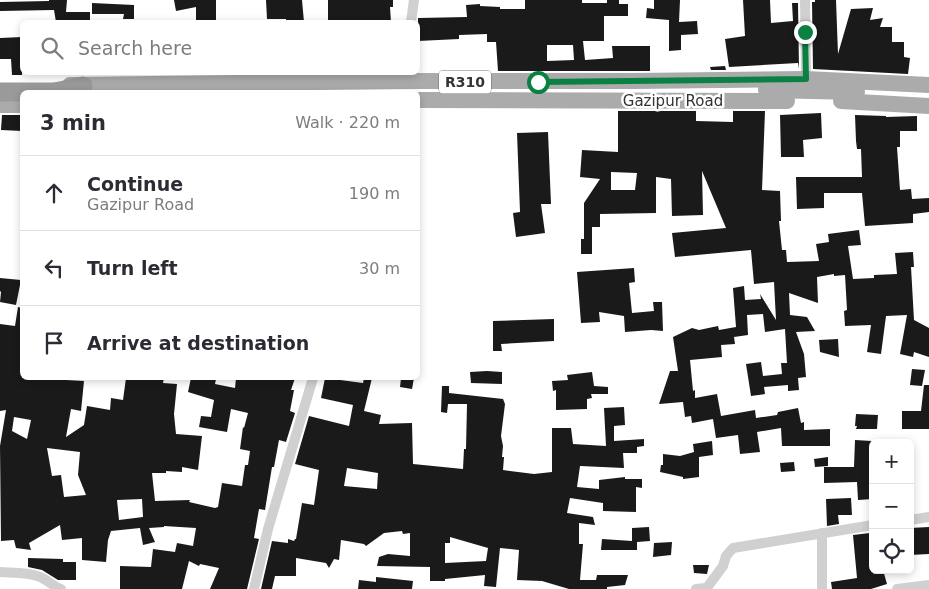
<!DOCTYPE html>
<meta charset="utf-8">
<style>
:root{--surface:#fff;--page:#f7f7f7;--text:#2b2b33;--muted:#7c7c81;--line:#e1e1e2}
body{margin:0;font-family:"DejaVu Sans",sans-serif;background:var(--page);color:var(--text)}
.controls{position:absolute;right:15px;bottom:15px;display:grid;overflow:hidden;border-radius:8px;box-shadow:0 2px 8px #0003}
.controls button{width:45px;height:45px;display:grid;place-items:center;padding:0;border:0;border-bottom:1px solid var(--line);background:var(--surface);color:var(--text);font:25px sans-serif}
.stop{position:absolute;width:15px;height:15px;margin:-11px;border:4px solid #0b8043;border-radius:50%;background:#fff}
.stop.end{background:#0b8043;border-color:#fff;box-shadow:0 1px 5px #0008}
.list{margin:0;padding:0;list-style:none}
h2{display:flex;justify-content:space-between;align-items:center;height:65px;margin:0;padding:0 20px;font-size:21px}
h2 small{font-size:16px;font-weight:400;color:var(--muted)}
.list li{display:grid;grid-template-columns:32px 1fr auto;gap:15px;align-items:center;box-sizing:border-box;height:75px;padding:0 20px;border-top:1px solid var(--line)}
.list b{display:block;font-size:19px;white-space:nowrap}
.list p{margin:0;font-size:16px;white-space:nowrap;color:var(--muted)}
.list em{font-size:16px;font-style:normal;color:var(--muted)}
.icon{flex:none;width:28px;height:28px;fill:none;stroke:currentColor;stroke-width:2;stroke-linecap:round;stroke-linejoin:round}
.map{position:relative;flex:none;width:929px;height:589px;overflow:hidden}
.search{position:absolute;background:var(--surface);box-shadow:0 2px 8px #0003;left:20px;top:20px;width:400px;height:55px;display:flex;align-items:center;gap:12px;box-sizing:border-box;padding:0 18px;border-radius:8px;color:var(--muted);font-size:19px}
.panel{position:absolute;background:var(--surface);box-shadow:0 2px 8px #0003;left:20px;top:90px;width:400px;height:290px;border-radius:8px}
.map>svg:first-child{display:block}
.building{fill:#1a1a1a;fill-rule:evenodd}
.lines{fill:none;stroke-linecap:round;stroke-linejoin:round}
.street{stroke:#d0d0d0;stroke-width:10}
.primary{stroke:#ababab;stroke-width:16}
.highway{stroke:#9a9a9a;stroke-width:19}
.route{stroke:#0b8043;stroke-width:6}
.labels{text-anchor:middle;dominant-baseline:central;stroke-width:5;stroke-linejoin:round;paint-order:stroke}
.shield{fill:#fff;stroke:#707070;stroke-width:1}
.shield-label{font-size:14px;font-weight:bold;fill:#333}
.street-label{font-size:15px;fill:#333;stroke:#fff}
</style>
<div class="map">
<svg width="929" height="589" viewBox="0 0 929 589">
<rect width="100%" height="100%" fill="#fff"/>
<g class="building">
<path d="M 49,0 L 67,0 L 66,12 L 90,12 L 90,22 L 79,22 L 79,20 L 56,22 L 54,10 L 0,11 L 0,2 L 49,1 Z"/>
<path d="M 174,0 L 216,0 L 216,22 L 196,22 L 196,7 L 176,11 Z"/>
<path d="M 266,0 L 302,0 L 304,22 L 286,22 L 286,19 L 267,19 Z"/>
<path d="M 328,0 L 393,0 L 393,7 L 390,7 L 391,22 L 328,22 Z"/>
<path d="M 525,0 L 582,0 L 582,3 L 607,3 L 607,0 L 619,0 L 619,4 L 628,4 L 628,16 L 604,16 L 604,41 L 583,41 L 585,60 L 613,58 L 612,46 L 650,46 L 650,71 L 498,71 L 496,42 L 487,42 L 487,34 L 459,35 L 459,39 L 418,41 L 418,18 L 467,17 L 466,5 L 480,4 L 480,6 L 500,7 L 500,9 L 525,9 ZM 547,45 L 573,45 L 574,60 L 547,61 Z"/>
<path d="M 654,0 L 680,0 L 679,22 L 697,21 L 698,34 L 681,35 L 681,50 L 669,51 L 669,20 L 646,18 L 647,8 L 654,9 Z"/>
<path d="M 743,0 L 770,0 L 771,23 L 793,21 L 792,3 L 798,3 L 799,69 L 798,63 L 729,67 L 725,39 L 745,36 Z"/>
<path d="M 815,0 L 836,0 L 838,54 L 851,9 L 873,8 L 870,20 L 883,18 L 880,27 L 892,27 L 892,42 L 904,42 L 904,57 L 910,58 L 908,74 L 813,69 L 812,2 L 815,2 Z"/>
<path d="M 92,3 L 134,5 L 134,19 L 123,19 L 124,14 L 92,14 Z"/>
<path d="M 22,37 L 22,75 L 12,75 L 11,59 L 0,59 L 0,38 Z"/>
<path d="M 725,66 L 726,70 L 711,70 L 710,67 Z"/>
<path d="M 618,111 L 696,111 L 696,121 L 733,122 L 733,111 L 765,111 L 762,190 L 780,191 L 781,221 L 779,221 L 782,250 L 786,250 L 787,262 L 819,261 L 816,244 L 829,242 L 828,234 L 859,230 L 861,245 L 848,246 L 853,279 L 874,278 L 874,275 L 897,274 L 895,253 L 913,252 L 914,267 L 911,267 L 914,320 L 929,328 L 929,357 L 914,352 L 913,357 L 900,354 L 907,315 L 886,316 L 881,354 L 867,352 L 871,325 L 845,326 L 844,311 L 847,310 L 845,275 L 834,276 L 834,274 L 817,277 L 818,303 L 789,293 L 790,315 L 807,317 L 815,331 L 796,332 L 804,354 L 806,377 L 798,378 L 799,390 L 788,391 L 788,385 L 764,387 L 765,394 L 751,396 L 746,364 L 761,362 L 763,376 L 782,374 L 781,363 L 787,363 L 785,329 L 765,332 L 763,314 L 747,315 L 748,335 L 734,337 L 735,344 L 721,345 L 722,357 L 690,360 L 693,391 L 695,390 L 695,398 L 717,394 L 721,416 L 755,410 L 756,418 L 777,415 L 778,412 L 798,408 L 801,423 L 804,422 L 804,430 L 830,429 L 830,446 L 782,446 L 781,428 L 757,432 L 760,452 L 740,454 L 738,435 L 716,438 L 713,419 L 692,423 L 691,416 L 685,417 L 683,402 L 659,404 L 670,371 L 678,371 L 673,337 L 692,328 L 699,330 L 718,326 L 719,330 L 736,327 L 733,288 L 744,286 L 745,300 L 761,299 L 760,294 L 776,320 L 774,282 L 754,284 L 751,250 L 675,257 L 672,233 L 726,228 L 702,171 L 703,215 L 672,216 L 671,179 L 656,177 L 656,213 L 600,214 L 600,227 L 592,227 L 592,254 L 581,254 L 581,239 L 584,239 L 584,203 L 600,179 L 580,177 L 582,150 L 618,152 ZM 611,172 L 637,173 L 635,190 L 611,190 Z"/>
<path d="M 821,113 L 822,138 L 803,140 L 804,157 L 781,157 L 780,115 Z"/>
<path d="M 2,115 L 22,115 L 22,131 L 1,130 Z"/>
<path d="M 855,115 L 886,116 L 886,117 L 917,116 L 917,131 L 900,131 L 900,147 L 897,147 L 900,190 L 911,189 L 912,199 L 929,198 L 929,212 L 913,214 L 913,223 L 865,226 L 862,193 L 824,193 L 824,208 L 797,209 L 796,177 L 862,177 L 861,149 L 857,149 L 856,141 Z"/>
<path d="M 548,132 L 551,204 L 541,204 L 545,233 L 516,237 L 513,213 L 520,212 L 517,133 Z"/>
<path d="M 634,268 L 635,282 L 629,283 L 632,313 L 654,311 L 653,302 L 662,302 L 663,331 L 651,330 L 625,332 L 624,316 L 599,312 L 600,322 L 581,323 L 577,272 Z"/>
<path d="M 0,278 L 21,280 L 16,305 L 0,302 L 1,292 L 0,291 Z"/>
<path d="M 18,307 L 22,308 L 22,345 L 21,355 L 22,356 L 22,378 L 67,378 L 66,380 L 84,381 L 81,411 L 71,409 L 66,437 L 84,425 L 87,406 L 110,410 L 111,398 L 123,400 L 126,378 L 164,378 L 163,383 L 177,384 L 174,414 L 176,434 L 202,436 L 198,470 L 182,467 L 182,472 L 166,471 L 166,473 L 152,473 L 155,501 L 190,500 L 189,502 L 215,508 L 218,507 L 222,483 L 242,486 L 245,465 L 248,465 L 250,451 L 240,449 L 243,427 L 244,428 L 248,413 L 231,409 L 227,432 L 199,427 L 201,416 L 211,417 L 214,400 L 188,392 L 191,378 L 216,379 L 215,384 L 235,388 L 236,378 L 295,378 L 291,390 L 294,390 L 290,411 L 295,413 L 286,442 L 279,440 L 274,467 L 272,467 L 265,510 L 259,509 L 254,538 L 259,539 L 247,589 L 210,589 L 219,568 L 200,564 L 199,566 L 189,561 L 182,589 L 120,589 L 120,566 L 151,567 L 153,549 L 175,552 L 177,543 L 193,546 L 196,528 L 164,526 L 164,527 L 149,528 L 155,542 L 143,545 L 140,528 L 111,531 L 108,540 L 106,562 L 82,560 L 82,538 L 62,540 L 60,525 L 29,543 L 31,550 L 16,548 L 14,540 L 1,541 L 0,446 L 6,410 L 0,411 L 0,324 L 15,326 ZM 14,417 L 31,420 L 27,439 L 12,431 ZM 47,448 L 80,452 L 78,475 L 86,495 L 64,497 L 61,475 L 52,476 ZM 142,499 L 143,517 L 119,520 L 117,500 Z"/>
<path d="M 554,319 L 554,341 L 501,344 L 502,351 L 493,351 L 493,321 Z"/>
<path d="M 838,339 L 839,357 L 820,352 L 819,340 Z"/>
<path d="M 912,369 L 925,370 L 922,386 L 910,385 Z"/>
<path d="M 487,371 L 502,372 L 502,384 L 471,383 L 470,372 Z"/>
<path d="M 592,372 L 594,386 L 608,387 L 608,394 L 591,394 L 592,398 L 587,399 L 587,409 L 556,410 L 556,390 L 553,391 L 552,381 L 568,380 L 567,375 Z"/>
<path d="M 325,378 L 363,383 L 364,378 L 372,378 L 364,411 L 381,415 L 379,424 L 412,423 L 413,464 L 463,469 L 464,449 L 466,449 L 467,404 L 448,404 L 447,413 L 441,412 L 442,386 L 449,386 L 449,393 L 503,399 L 505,404 L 501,436 L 503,446 L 502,457 L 504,457 L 503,470 L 534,474 L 552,472 L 552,428 L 571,428 L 573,444 L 606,446 L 604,408 L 624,407 L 625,425 L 614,426 L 614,441 L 644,439 L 644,446 L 637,447 L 637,453 L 623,453 L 624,468 L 580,466 L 577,487 L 599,489 L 599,480 L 625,477 L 625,479 L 642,479 L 642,488 L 636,487 L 636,512 L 603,511 L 603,503 L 570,498 L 567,513 L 593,517 L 595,525 L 579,523 L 579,544 L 583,544 L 580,580 L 596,580 L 597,575 L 628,575 L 625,585 L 607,587 L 607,589 L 569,589 L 542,581 L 517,580 L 519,550 L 500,548 L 496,587 L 484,586 L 485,575 L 445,579 L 445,581 L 430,581 L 430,567 L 377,566 L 379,557 L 388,554 L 410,556 L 410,533 L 403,534 L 402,531 L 384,533 L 366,546 L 364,544 L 341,540 L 339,560 L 334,559 L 329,568 L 326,563 L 296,558 L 296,576 L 275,576 L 272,589 L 261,589 L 272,541 L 288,543 L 288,539 L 294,541 L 295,539 L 296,539 L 302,503 L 314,505 L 319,470 L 295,464 L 309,416 L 349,426 L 353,405 L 321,398 ZM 347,468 L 378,473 L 377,489 L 344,486 ZM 450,537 L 488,548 L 486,561 L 445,563 L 445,543 L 450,543 Z"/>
<path d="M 401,378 L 414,378 L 412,389 L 400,387 Z"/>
<path d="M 924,385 L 929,385 L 929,429 L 902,429 L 902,411 L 921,411 Z"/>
<path d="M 856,414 L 878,415 L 877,429 L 856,429 L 857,426 L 855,426 Z"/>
<path d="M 855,440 L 872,441 L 873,499 L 858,500 L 857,482 L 824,483 L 824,467 L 854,467 Z"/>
<path d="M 712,441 L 713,455 L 699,457 L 699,477 L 683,479 L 683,477 L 660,472 L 661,465 L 663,465 L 663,454 L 680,456 L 694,452 L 693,444 Z"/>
<path d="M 828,457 L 828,466 L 815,467 L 814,459 Z"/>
<path d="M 794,462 L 795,471 L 781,472 L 780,463 Z"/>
<path d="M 851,498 L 852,515 L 838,515 L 839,524 L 827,526 L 826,499 Z"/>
<path d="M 649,527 L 650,541 L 637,542 L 637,550 L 601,550 L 602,539 L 632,541 L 632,528 Z"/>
<path d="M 929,527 L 929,554 L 910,555 L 910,528 Z"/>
<path d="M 870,533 L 871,544 L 873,544 L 873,572 L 883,570 L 887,584 L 871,589 L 832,589 L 831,582 L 857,578 L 853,535 Z"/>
<path d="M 672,542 L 671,555 L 653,557 L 654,543 Z"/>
<path d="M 28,558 L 63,559 L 63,562 L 76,562 L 76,580 L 58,580 L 42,570 L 28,567 Z"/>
<path d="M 693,565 L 709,565 L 707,574 L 694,573 Z"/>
<path d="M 376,577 L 413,581 L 412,589 L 358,589 L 359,580 L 376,582 Z"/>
</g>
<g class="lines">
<g class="street">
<path d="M 805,0 L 806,79"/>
<path d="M 411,22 L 414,0"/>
<path d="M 910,520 L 929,517"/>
<path d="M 822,533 L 822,589"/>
<path d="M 0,572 C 14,573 31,572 44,579 C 50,582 54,587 61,589"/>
<path d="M 254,589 L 268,529 L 313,378"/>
<path d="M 696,589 L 706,588"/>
<path d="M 706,589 L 723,566 L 726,556 L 733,548 L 873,525"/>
<path d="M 897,589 L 929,585"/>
</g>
<g class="primary">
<path d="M 70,85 L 401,81 L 634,81 L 806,79 L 929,85"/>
<path d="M 766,90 L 857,92"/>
<path d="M 418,100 L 787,101"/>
<path d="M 841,101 L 929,106"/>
<path d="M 0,105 L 22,105"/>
</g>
<g class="highway">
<path d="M 0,92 L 57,92"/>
<path d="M 55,92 L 83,86"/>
</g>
</g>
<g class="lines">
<path class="route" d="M 538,82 L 806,79 L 805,32"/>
</g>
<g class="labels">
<rect class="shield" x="439" y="70.5" width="52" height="23" rx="4"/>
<g class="shield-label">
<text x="465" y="82">R310</text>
</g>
<g class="street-label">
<text x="673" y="101">Gazipur Road</text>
</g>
</g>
</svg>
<div class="controls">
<button>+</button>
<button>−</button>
<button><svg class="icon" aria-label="locate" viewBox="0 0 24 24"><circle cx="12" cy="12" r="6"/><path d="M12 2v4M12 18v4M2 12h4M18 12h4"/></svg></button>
</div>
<div class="stop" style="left:538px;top:82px"></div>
<div class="stop end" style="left:805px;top:32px"></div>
<div class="search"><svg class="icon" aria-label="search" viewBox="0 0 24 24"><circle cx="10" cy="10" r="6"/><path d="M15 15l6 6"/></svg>Search here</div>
<section class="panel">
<h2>3 min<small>Walk · 220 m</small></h2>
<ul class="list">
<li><svg class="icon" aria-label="ahead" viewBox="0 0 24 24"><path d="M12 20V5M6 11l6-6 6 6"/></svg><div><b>Continue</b><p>Gazipur Road</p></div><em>190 m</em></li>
<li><svg class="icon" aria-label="left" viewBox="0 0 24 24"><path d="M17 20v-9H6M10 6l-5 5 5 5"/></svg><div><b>Turn left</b></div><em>30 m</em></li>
<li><svg class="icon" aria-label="arrive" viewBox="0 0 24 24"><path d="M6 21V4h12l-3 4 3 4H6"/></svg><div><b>Arrive at destination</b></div></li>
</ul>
</section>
</div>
